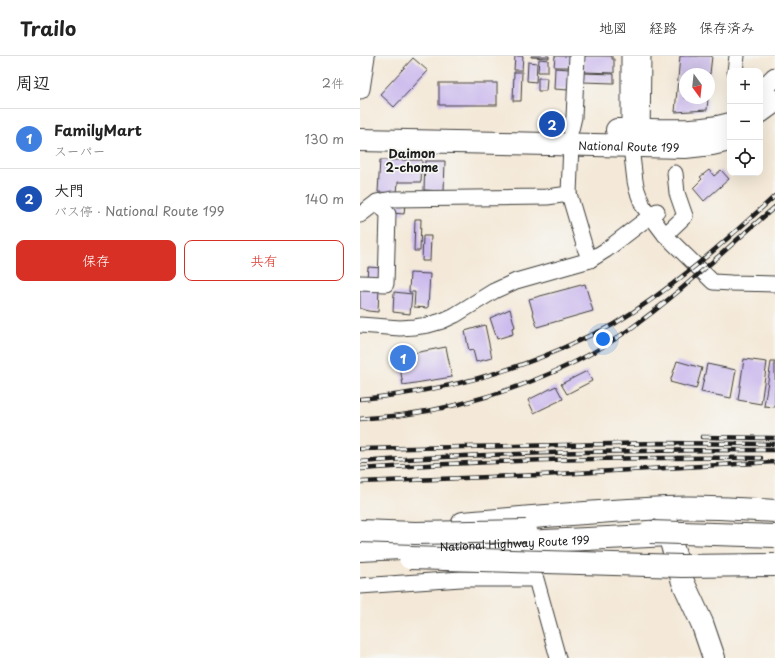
<!DOCTYPE html>
<html lang="ja">
<meta charset="utf-8">
<style>
:root{--surface:#fff;--page:#f2f2f2;--text:#222;--muted:#767676;--line:#e0e0e0;--accent:#d93025}
body{margin:0;font-family:"Playpen Sans","Klee One",sans-serif;background:var(--page);color:var(--text)}
.controls{position:absolute;right:12px;top:12px;display:grid;overflow:hidden;border-radius:8px;box-shadow:0 4px 16px #0002}
.controls button{width:36px;height:36px;display:grid;place-items:center;padding:0;border:0;border-bottom:1px solid var(--line);background:var(--surface);color:var(--text);font:20px sans-serif}
.compass{position:absolute;left:319px;top:12px;width:36px;height:36px;border-radius:50%;background:var(--surface);box-shadow:0 4px 16px #0002;rotate:165deg}
.you{position:absolute;left:243px;top:283px;width:14px;height:14px;margin:-10px;border:3px solid #fff;border-radius:50%;background:#1a73e8;box-shadow:0 0 0 6px #1a73e833}
.badge{display:grid;place-items:center;width:26px;height:26px;border-radius:50%;background:var(--accent);color:#fff;font-size:13px;font-weight:700}
.pin{position:absolute;translate:-50% -50%;border:2px solid #fff;box-shadow:0 1px 4px #0006}
.list{margin:0;padding:0;list-style:none}
h2{display:flex;justify-content:space-between;align-items:center;height:52px;margin:0;padding:0 16px;font-size:17px}
h2 small{font-size:13px;font-weight:400;color:var(--muted)}
.list li{display:grid;grid-template-columns:26px 1fr auto;gap:12px;align-items:center;box-sizing:border-box;height:60px;padding:0 16px;border-top:1px solid var(--line)}
.list b{display:block;font-size:15px;white-space:nowrap}
.list p{margin:0;font-size:13px;white-space:nowrap;color:var(--muted)}
.list em{font-size:13px;font-style:normal;color:var(--muted)}
.actions{display:flex;gap:8px;padding:12px 16px}
.actions a{flex:1;padding:9px 0;border:1px solid var(--accent);border-radius:8px;text-align:center;font-size:14px;color:var(--accent)}
.actions .main{background:var(--accent);color:#fff}
.icon{flex:none;width:22px;height:22px;fill:none;stroke:currentColor;stroke-width:2;stroke-linecap:round;stroke-linejoin:round}
.map{position:relative;flex:none;width:415px;height:602px;overflow:hidden}
header{display:flex;align-items:center;gap:24px;box-sizing:border-box;height:56px;padding:0 20px;background:var(--surface);border-bottom:1px solid var(--line)}
header strong{font-size:19px}
nav{display:flex;gap:22px;margin-inline-start:auto;font-size:14px}
main{display:flex}
aside{flex:1;background:var(--surface)}
.map>svg:first-child{display:block}
.building{fill:#cbb9ed}
.lines{fill:none;stroke-linecap:round;stroke-linejoin:round}
.minor-casing{stroke:#3c3b38;stroke-width:17}
.major-casing{stroke:#3c3b38;stroke-width:21}
.highway-casing{stroke:#3c3b38;stroke-width:24}
.minor{stroke:#fff;stroke-width:15}
.major{stroke:#fff;stroke-width:19}
.highway{stroke:#fff;stroke-width:22}
.rail-casing{stroke:#1c1c1c;stroke-width:4.5}
.rail{stroke:#f6f6f2;stroke-width:3;stroke-dasharray:9;stroke-linecap:butt}
.highway-bridge-casing{stroke:#3c3b38;stroke-width:24;stroke-linecap:butt}
.highway-bridge{stroke:#fff;stroke-width:22}
.labels{text-anchor:middle;dominant-baseline:central;stroke-width:3.5;stroke-linejoin:round;paint-order:stroke}
.street-label{font-size:11px;fill:#1c1c1c;stroke:#f6f6f2}
.neighbourhood-label{font-size:12px;font-weight:bold;fill:#1c1c1c;stroke:#f6f6f2}
</style>
<header>
<strong>Trailo</strong>
<nav><a>地図</a><a>経路</a><a>保存済み</a></nav>
</header>
<main>
<aside>
<h2>周辺<small>2件</small></h2>
<ul class="list">
<li><span class="badge" style="background:#3f7fe0">1</span><div><b>FamilyMart</b><p>スーパー</p></div><em>130 m</em></li>
<li><span class="badge" style="background:#1a4fb4">2</span><div><b>大門</b><p>バス停 · National Route 199</p></div><em>140 m</em></li>
</ul>
<div class="actions"><a class="main">保存</a><a>共有</a></div>
</aside>
<div class="map">
<svg width="415" height="602" viewBox="0 0 415 602">
<rect width="100%" height="100%" fill="#f6f6f2"/>
<filter id="ink" filterUnits="userSpaceOnUse"><feTurbulence type="fractalNoise" baseFrequency=".025" numOctaves="2"/><feDisplacementMap in="SourceGraphic" scale="8" xChannelSelector="R" yChannelSelector="G"/><feConvolveMatrix kernelMatrix="1 2 1 2 8 2 1 2 1" color-interpolation-filters="sRGB"/></filter>
<filter id="wash" filterUnits="userSpaceOnUse"><feTurbulence type="fractalNoise" baseFrequency=".012" numOctaves="4" result="noise"/><feDisplacementMap in="SourceGraphic" scale="16" xChannelSelector="R" yChannelSelector="G"/><feGaussianBlur stdDeviation="0.9" result="paint"/><feColorMatrix in="noise" values="0 0 0 0 0 0 0 0 0 0 0 0 0 0 0 0 0 1.4 0 .05"/><feComposite in="paint" operator="in"/></filter>
<g filter="url(#wash)">
<rect width="100%" height="100%" fill="#f4e9d8"/>
<g id="blocks">
<g class="building">
<path d="M 155,0 L 163,0 L 162,14 L 154,14 Z"/>
<path d="M 171,0 L 189,0 L 189,2 L 171,1 Z"/>
<path d="M 195,0 L 211,0 L 211,11 L 194,11 Z"/>
<path d="M 224,0 L 252,0 L 252,3 L 254,3 L 254,17 L 224,16 Z"/>
<path d="M 320,0 L 352,0 L 350,18 L 325,18 L 325,42 L 348,42 L 347,54 L 315,56 Z"/>
<path d="M 53,2 L 68,15 L 34,51 L 20,38 Z"/>
<path d="M 179,3 L 188,4 L 188,16 L 178,16 Z"/>
<path d="M 168,6 L 177,7 L 176,26 L 167,25 Z"/>
<path d="M 195,12 L 209,13 L 209,34 L 194,33 Z"/>
<path d="M 154,16 L 162,16 L 161,45 L 153,45 Z"/>
<path d="M 223,17 L 254,18 L 254,27 L 223,26 Z"/>
<path d="M 178,22 L 187,22 L 186,35 L 178,35 Z"/>
<rect x="79" y="27" width="58" height="22"/>
<path d="M 20,104 L 62,104 L 61,126 L 38,126 L 37,137 L 18,136 Z"/>
<path d="M 65,105 L 85,105 L 84,135 L 64,134 Z"/>
<path d="M 349,114 L 354,120 L 361,114 L 369,123 L 344,145 L 333,132 L 342,123 L 340,121 Z"/>
<path d="M 33,146 L 45,147 L 44,158 L 32,157 Z"/>
<path d="M 55,163 L 61,163 L 60,195 L 54,195 Z"/>
<path d="M 63,180 L 71,180 L 70,205 L 62,205 Z"/>
<path d="M 8,211 L 22,212 L 21,223 L 7,222 Z"/>
<path d="M 50,217 L 70,218 L 68,252 L 54,251 L 55,236 L 49,236 Z"/>
<path d="M 225,228 L 233,255 L 177,271 L 169,243 Z"/>
<path d="M 0,231 L 19,232 L 18,256 L 8,255 L 0,252 Z"/>
<path d="M 34,236 L 52,238 L 50,258 L 33,256 Z"/>
<path d="M 150,253 L 155,271 L 152,272 L 153,278 L 137,283 L 130,262 Z"/>
<path d="M 125,269 L 132,302 L 116,306 L 113,294 L 109,295 L 105,275 Z"/>
<path d="M 86,291 L 92,321 L 43,329 L 38,300 Z"/>
<path d="M 384,303 L 407,306 L 401,348 L 378,344 Z"/>
<path d="M 317,305 L 342,312 L 336,333 L 310,326 Z"/>
<path d="M 411,306 L 415,306 L 415,351 L 404,350 Z"/>
<path d="M 347,308 L 376,314 L 371,342 L 341,336 Z"/>
<path d="M 227,315 L 232,325 L 207,338 L 201,328 Z"/>
<path d="M 196,330 L 203,343 L 174,357 L 168,344 Z"/>
</g>
</g>
</g>
<g filter="url(#ink)">
<use href="#blocks" fill-opacity="0" stroke="#3c3b38" stroke-width="1"/>
<g class="lines">
<defs>
<g id="minor">
<path d="M 269,0 L 269,74 L 275,125 L 277,134 L 283,150 L 305,179 L 353,226 L 371,227 L 415,228"/>
<path d="M 375,15 L 377,0"/>
<path d="M 211,74 L 214,61 L 217,0"/>
<path d="M 282,83 L 283,0"/>
<path d="M 211,88 L 209,138 L 225,192 L 230,204"/>
<path d="M 0,159 L 17,146 L 32,143 L 187,141 L 209,138"/>
<path d="M 305,179 L 325,160 L 317,137 L 315,117"/>
<path d="M 0,227 L 26,228 L 28,158 L 17,146"/>
<path d="M 0,269 L 40,272 L 54,271 L 68,269 L 82,265 L 95,259 L 134,235 L 156,225 L 230,204 L 246,194 L 297,155"/>
<path d="M 0,530 L 101,523 L 176,523 L 198,602"/>
</g>
<g id="major">
<path d="M 0,33 L 5,0"/>
<path d="M 400,36 L 415,21"/>
</g>
<g id="highway">
<path d="M 400,56 L 415,45"/>
<path d="M 257,74 C 294,73 334,78 370,68"/>
<path id="s1" d="M 0,84 L 325,91 L 352,88 L 370,84"/>
<path d="M 307,466 L 309,479 L 323,526 L 342,567 L 354,602"/>
<path d="M 103,467 C 170,461 238,455 306,452 C 342,450 379,453 415,455"/>
<path id="s2" d="M 0,494 L 310,479"/>
</g>
</defs>
<use href="#minor" class="minor-casing"/>
<use href="#major" class="major-casing"/>
<use href="#highway" class="highway-casing"/>
<use href="#minor" class="minor"/>
<use href="#major" class="major"/>
<use href="#highway" class="highway"/>
<defs>
<g id="rail">
<path d="M 0,343 C 76,336 147,319 216,286 C 228,280 242,275 254,268 C 313,233 364,186 415,140"/>
<path d="M 0,363 C 14,361 28,361 42,359 C 117,349 205,319 267,275 C 319,239 366,192 415,151"/>
<path d="M 342,381 L 415,382"/>
<path d="M 0,393 L 300,387 L 415,388"/>
<path d="M 0,406 C 138,396 276,394 415,394"/>
<path d="M 0,413 C 134,404 267,401 401,402"/>
<path d="M 0,426 L 181,419 L 415,406"/>
</g>
</defs>
<use href="#rail" class="rail-casing"/>
<use href="#rail" class="rail"/>
<defs>
<g id="highway-bridge">
<path d="M 0,475 L 55,477 L 166,475"/>
<path d="M 290,476 L 415,480"/>
<path d="M 50,502 L 322,510 L 415,509"/>
</g>
</defs>
<use href="#highway-bridge" class="highway-bridge-casing"/>
<use href="#highway-bridge" class="highway-bridge"/>
</g>
</g>
<g class="labels">
<g class="street-label">
<text stroke="none"><textPath href="#s1" startOffset="269">National Route 199</textPath></text>
<text stroke="none"><textPath href="#s2" startOffset="155">National Highway Route 199</textPath></text>
</g>
<g class="neighbourhood-label">
<text x="52" y="97">Daimon<tspan x="52" dy="14">2-chome</tspan></text>
</g>
</g>
</svg>
<div class="controls">
<button>+</button>
<button>−</button>
<button><svg class="icon" aria-label="locate" viewBox="0 0 24 24"><circle cx="12" cy="12" r="6"/><path d="M12 2v4M12 18v4M2 12h4M18 12h4"/></svg></button>
</div>
<svg class="compass" viewBox="-18 -18 36 36"><path d="M0-13l5 13h-10z" fill="#e53935"/><path d="M0 13l5-13h-10z" fill="#767676"/></svg>
<div class="you"></div>
<div class="pin badge" style="left:43px;top:302px;background:#3f7fe0">1</div>
<div class="pin badge" style="left:192px;top:68px;background:#1a4fb4">2</div>
</div>
</main>
